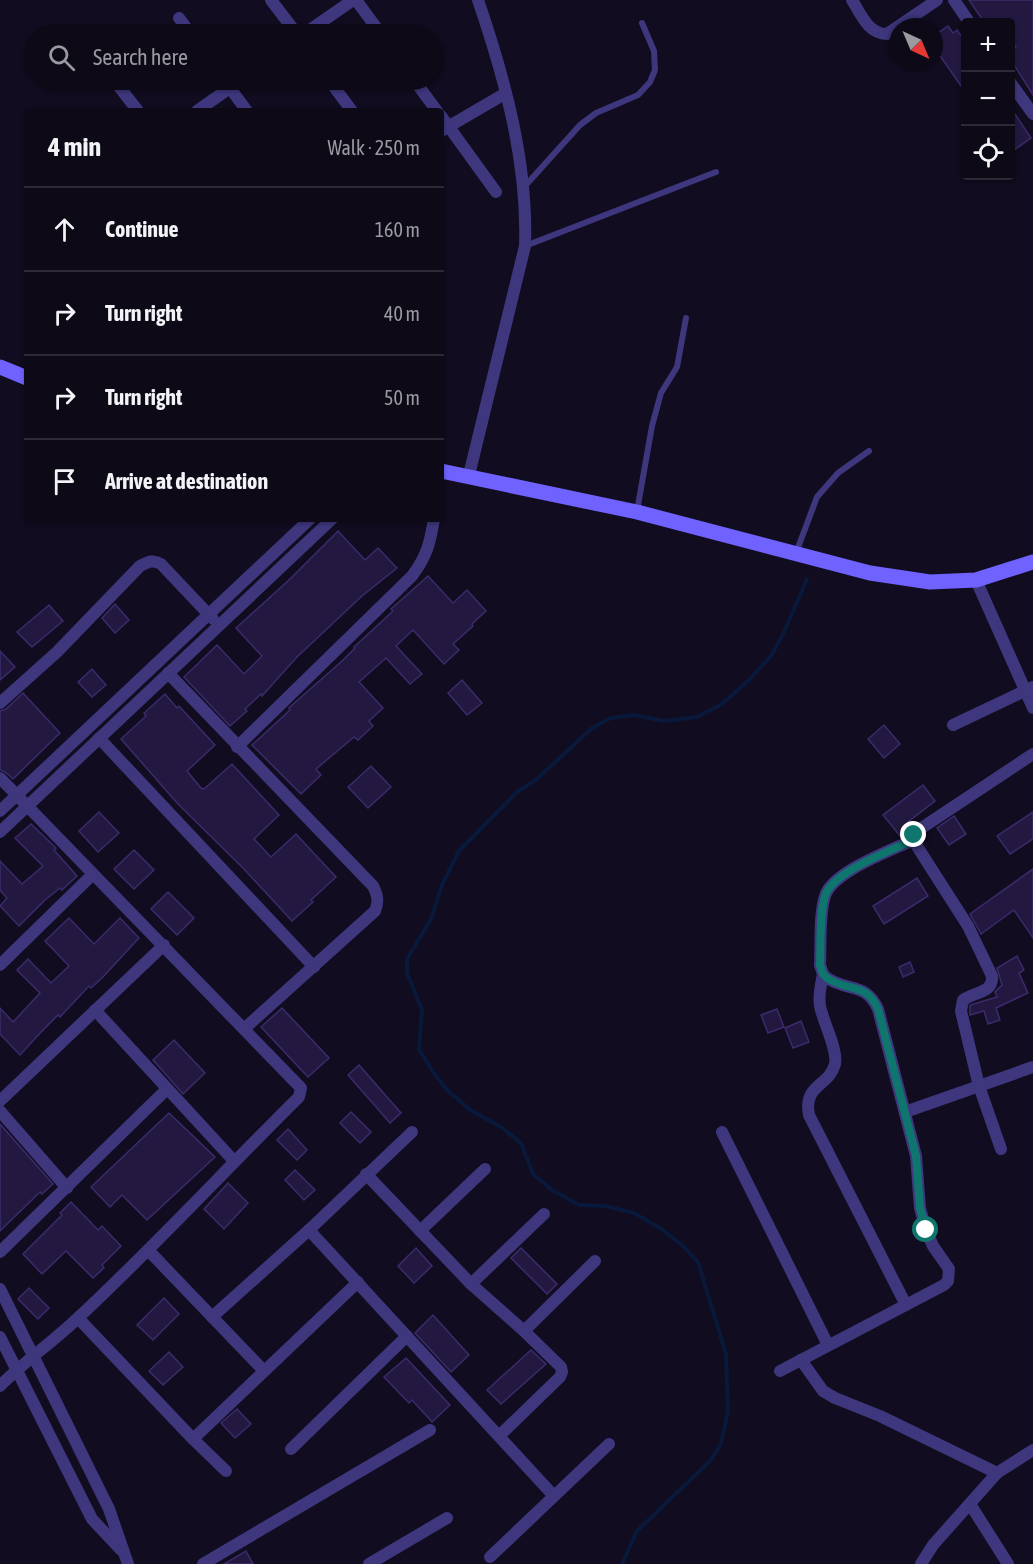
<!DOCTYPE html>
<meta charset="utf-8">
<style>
:root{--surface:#0d0917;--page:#161220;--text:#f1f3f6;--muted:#9a9aa1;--line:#2d2a36}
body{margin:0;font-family:"Asap Condensed",sans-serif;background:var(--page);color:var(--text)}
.controls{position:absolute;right:18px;top:18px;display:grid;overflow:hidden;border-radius:6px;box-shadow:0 2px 4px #0004}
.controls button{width:54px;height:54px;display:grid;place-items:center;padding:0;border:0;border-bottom:2px solid var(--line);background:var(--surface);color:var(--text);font:30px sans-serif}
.compass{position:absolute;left:889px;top:18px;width:54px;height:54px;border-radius:50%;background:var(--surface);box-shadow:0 2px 4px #0004;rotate:136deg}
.stop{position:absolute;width:18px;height:18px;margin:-14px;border:4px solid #0f766e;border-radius:50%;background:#fff}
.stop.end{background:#0f766e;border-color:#fff;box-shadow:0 2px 6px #0008}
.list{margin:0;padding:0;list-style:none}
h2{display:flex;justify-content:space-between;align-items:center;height:78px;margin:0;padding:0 24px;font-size:26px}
h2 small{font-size:20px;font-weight:400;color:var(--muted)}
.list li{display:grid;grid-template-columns:39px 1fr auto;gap:18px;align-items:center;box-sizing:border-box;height:84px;padding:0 24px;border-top:2px solid var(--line)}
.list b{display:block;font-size:22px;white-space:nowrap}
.list em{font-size:20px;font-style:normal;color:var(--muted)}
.icon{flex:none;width:33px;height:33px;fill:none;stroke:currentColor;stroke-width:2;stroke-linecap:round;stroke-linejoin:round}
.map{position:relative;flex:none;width:1033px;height:1564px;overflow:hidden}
.search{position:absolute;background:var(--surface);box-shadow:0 2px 4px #0004;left:24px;top:24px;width:420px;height:66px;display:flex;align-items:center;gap:15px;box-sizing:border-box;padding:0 21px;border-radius:33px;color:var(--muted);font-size:22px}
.panel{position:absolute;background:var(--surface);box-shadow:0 2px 4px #0004;left:24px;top:108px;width:420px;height:414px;border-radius:6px}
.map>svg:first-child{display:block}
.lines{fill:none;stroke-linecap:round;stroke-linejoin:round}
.stream{stroke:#09193c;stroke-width:4}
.building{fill:#231940;stroke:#3b2b6c;stroke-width:1.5}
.lane{stroke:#3e377e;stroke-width:6}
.street{stroke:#3e377e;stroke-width:12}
.secondary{stroke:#6f62fe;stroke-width:15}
.route{stroke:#0f766e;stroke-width:8}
</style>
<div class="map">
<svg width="1033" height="1564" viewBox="0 0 1033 1564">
<rect width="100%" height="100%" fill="#110c1f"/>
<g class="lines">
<path class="stream" d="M 622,1564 L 637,1531 L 711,1460 L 721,1444 L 728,1411 L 726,1354 L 698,1262 L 683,1246 L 660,1228 L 634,1213 L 605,1206 L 579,1205 L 552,1190 L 533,1174 L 521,1143 L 501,1127 L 472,1111 L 449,1092 L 433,1072 L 419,1049 L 422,1010 L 407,973 L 407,959 L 431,919 L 442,885 L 459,851 L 517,792 L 537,779 L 592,728 L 611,718 L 634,715 L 664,721 L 697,717 L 722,704 L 749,680 L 771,656 L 784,632 L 807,579"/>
</g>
<g class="building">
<path d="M 969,0 L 1033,0 L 1033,95 L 1011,60 L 1011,51 L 1016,47 L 1011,39 L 1011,22 L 984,22 Z"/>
<path d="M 948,26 L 953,33 L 957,30 L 966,42 L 966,93 L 934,47 L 934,36 Z"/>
<path d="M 1011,108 L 1031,138 L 1011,152 Z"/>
<path d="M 338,531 L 365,560 L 378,548 L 397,568 L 362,596 L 297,657 L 262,696 L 261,694 L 245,709 L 247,711 L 230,726 L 184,677 L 217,645 L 244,674 L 262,656 L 236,628 L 290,579 Z"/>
<path d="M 428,576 L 453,603 L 467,590 L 486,611 L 472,624 L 473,626 L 453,644 L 459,650 L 444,664 L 413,630 L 396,646 L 422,674 L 410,684 L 386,658 L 359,682 L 383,708 L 369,721 L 373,726 L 358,740 L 354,737 L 316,769 L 321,775 L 301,794 L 252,745 L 290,710 L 289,708 L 300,698 L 342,661 L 355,648 L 354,647 L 393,611 L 391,609 Z"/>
<path d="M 115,604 L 129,620 L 115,633 L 102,618 Z"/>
<path d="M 49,605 L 63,621 L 32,647 L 17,632 Z"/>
<path d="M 0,651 L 15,667 L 0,680 Z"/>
<path d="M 92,669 L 106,685 L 92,697 L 78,682 Z"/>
<path d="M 462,680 L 482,703 L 467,715 L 448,693 Z"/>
<path d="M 23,693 L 60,733 L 13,779 L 5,772 L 0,770 L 0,711 L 6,709 Z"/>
<path d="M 165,694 L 177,708 L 179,706 L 215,745 L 187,771 L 201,788 L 204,789 L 232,764 L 279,815 L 254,839 L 271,857 L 296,834 L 336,877 L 311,900 L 313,902 L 292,921 L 243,868 L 178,804 L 121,739 L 146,716 L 144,713 Z"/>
<path d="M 884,725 L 900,744 L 884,758 L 868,739 Z"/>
<path d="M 371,766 L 391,787 L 368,808 L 348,787 Z"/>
<path d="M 923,785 L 935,801 L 908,822 L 911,826 L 900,836 L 883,815 Z"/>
<path d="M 99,812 L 119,833 L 98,852 L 79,831 Z"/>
<path d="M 1033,812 L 1033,839 L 1010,854 L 997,836 Z"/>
<path d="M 954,816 L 966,834 L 949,845 L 937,828 Z"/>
<path d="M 31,824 L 56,848 L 54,850 L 77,876 L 62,890 L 60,888 L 45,900 L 19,926 L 0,906 L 7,898 L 0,890 L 0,861 L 22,884 L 43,866 L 15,838 Z"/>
<path d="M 134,850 L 154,870 L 134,889 L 114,869 Z"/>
<path d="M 1033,869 L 1033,938 L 1014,910 L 981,934 L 970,914 Z"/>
<path d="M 917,878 L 928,896 L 884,924 L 873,906 Z"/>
<path d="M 168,892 L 194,918 L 177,935 L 151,909 Z"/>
<path d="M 69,918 L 94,944 L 120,918 L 139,938 L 102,978 L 91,988 L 89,986 L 60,1017 L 58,1015 L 43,1030 L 20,1055 L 0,1034 L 0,1008 L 13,1022 L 40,993 L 17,970 L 28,959 L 51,983 L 69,966 L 45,941 Z"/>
<path d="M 1017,956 L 1024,970 L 1019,973 L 1028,993 L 996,1008 L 1000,1020 L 988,1024 L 984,1011 L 970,1015 L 970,1005 L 997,997 L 995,992 L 1002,985 L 997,968 Z"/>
<path d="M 910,962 L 914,972 L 903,977 L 899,967 Z"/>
<path d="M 282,1008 L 329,1058 L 308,1077 L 261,1027 Z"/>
<path d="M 777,1009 L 784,1027 L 768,1033 L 761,1015 Z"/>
<path d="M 801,1021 L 809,1042 L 793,1048 L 785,1028 Z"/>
<path d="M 174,1040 L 205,1073 L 183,1094 L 153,1060 Z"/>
<path d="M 359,1065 L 401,1113 L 390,1123 L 348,1075 Z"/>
<path d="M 351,1112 L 371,1132 L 360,1143 L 340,1123 Z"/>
<path d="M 169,1113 L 215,1157 L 147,1220 L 122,1195 L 110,1207 L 91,1187 Z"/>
<path d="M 0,1124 L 53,1184 L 42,1194 L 40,1192 L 0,1231 Z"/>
<path d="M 288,1129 L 307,1150 L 297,1160 L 277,1140 Z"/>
<path d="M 295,1170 L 315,1190 L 304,1200 L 285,1180 Z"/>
<path d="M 228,1183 L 248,1203 L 224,1229 L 204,1209 Z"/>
<path d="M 71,1202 L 98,1230 L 102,1226 L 121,1246 L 102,1265 L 104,1268 L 93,1278 L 66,1251 L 42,1274 L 23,1254 L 62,1215 L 60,1213 Z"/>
<path d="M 416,1248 L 432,1266 L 414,1283 L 398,1266 Z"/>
<path d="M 521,1248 L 557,1284 L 547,1294 L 511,1258 Z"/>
<path d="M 29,1288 L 49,1308 L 38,1319 L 18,1299 Z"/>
<path d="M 164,1298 L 179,1314 L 153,1340 L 137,1325 Z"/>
<path d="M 433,1315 L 469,1355 L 451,1372 L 415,1333 Z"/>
<path d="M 531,1350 L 546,1364 L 501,1404 L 487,1390 Z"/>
<path d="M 169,1352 L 183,1367 L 163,1385 L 149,1371 Z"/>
<path d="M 406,1358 L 450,1405 L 432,1422 L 412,1400 L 409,1403 L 384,1377 Z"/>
<path d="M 237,1409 L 251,1424 L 235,1438 L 221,1423 Z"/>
<path d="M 246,1551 L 253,1564 L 224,1564 Z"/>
</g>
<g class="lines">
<g class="lane">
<path d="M 525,186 L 580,125 L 596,113 L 638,95 L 650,82 L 655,70 L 654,51 L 642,23"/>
<path d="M 525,246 L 716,172"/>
<path d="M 637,511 L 652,426 L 661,393 L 677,367 L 686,318"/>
<path d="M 796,553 L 817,497 L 838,473 L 869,451"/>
</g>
<g class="street">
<path d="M 271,0 L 297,34"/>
<path d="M 356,0 L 381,34"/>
<path d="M 852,0 C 861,14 868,34 887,34 L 937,0"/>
<path d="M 954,0 L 969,22"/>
<path d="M 179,18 L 191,34"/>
<path d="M 304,34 L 353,0"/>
<path d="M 114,80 L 138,111"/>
<path d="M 224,80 L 247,111"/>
<path d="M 329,80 L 352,111"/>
<path d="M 414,80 L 437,111"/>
<path d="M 1010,82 L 1033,114"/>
<path d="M 197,111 L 241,80"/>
<path d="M 441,116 L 496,192"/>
<path d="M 441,131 L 506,93"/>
<path d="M 469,475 L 525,246 C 528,163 505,79 478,0"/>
<path d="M 976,580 L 1033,708"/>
<path d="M 168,673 L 373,886 C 378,895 379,902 375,911 L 245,1028"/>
<path d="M 0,703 L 57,652 L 140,566 C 148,562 153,559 161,564 L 213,619"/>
<path d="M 953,725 L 1033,687"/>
<path d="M 99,738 L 314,967"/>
<path d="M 237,747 L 412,576 C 427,556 430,543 434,519"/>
<path d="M 0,778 L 301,1088 L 299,1097 C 225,1170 155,1246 79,1317 C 54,1341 25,1361 0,1386"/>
<path d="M 0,811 L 310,519"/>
<path d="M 0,832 L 332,519"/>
<path d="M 0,965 L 92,875"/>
<path d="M 823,974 C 821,985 818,995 820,1006 C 823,1022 838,1049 835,1064 C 829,1087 803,1084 809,1115 L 906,1305"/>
<path d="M 95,1010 L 234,1161"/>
<path d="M 0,1101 L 164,945"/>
<path d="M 0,1111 L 67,1188"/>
<path d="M 905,1112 L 1033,1067"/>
<path d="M 722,1132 L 828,1345"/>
<path d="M 1001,1149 L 979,1086 L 961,1011 L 963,1000 C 974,992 994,993 992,976 L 968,926 L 913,840 L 917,831 L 1033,754"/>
<path d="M 366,1174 L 471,1284 L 524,1331 L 595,1261"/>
<path d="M 309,1230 L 553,1495"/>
<path d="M 420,1231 L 485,1169"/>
<path d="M 148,1250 L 264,1371"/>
<path d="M 0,1252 L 167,1089"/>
<path d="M 471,1284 L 544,1214"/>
<path d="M 0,1289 L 109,1509 L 128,1564"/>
<path d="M 212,1317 L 309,1230 L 412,1132"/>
<path d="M 78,1318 L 193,1439 L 358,1282"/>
<path d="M 0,1337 L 92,1519 L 121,1550"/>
<path d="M 801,1360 L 823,1391 L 835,1398 L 880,1416 L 997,1473"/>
<path d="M 780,1371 L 944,1285 L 948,1281 L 949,1269 L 933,1246 L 926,1230 L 920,1208 L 916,1156 L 878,1009 C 866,982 848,992 827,978 L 823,974 L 820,965 C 821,944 819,915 825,896 C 832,872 890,851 913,840"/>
<path d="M 499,1436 L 560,1377 L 562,1372 L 561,1367 L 524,1331"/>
<path d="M 193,1439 L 226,1471"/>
<path d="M 291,1449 L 407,1336"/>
<path d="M 970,1504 L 1008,1564"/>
<path d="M 490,1557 L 609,1444"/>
<path d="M 203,1564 L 430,1430"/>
<path d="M 369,1564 L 447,1518"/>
<path d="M 921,1564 L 933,1545 L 997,1473 L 1033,1450"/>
</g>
<g class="secondary">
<path d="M 0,367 L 27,378"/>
<path d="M 441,471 L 637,512 L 870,573 L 930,582 L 976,580 L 1033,562"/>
</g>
</g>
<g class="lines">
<path class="route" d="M 914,835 L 913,840 C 890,851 832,872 825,896 C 819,915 821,944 820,965 L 823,974 L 827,978 C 848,992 866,982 878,1009 L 916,1156 L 920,1208 L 926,1230"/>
</g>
</svg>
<div class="controls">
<button>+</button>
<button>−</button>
<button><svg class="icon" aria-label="locate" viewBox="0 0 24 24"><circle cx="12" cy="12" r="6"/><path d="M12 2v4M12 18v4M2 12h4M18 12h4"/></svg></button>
</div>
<svg class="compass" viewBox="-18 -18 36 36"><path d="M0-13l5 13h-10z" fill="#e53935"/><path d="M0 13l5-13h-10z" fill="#9a9aa1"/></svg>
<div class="stop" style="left:926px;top:1230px"></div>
<div class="stop end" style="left:914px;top:835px"></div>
<div class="search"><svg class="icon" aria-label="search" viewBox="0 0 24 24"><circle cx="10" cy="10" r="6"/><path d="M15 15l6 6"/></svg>Search here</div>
<section class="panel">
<h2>4 min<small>Walk · 250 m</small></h2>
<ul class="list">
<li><svg class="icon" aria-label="ahead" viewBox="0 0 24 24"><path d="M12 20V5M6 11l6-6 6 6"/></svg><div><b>Continue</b></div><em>160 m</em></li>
<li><svg class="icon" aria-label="right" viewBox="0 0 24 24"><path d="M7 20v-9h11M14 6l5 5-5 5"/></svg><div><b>Turn right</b></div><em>40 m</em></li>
<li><svg class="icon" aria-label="right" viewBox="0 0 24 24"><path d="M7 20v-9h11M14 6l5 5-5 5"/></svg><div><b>Turn right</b></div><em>50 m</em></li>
<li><svg class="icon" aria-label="arrive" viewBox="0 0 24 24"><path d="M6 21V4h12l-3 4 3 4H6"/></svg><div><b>Arrive at destination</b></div></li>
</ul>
</section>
</div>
